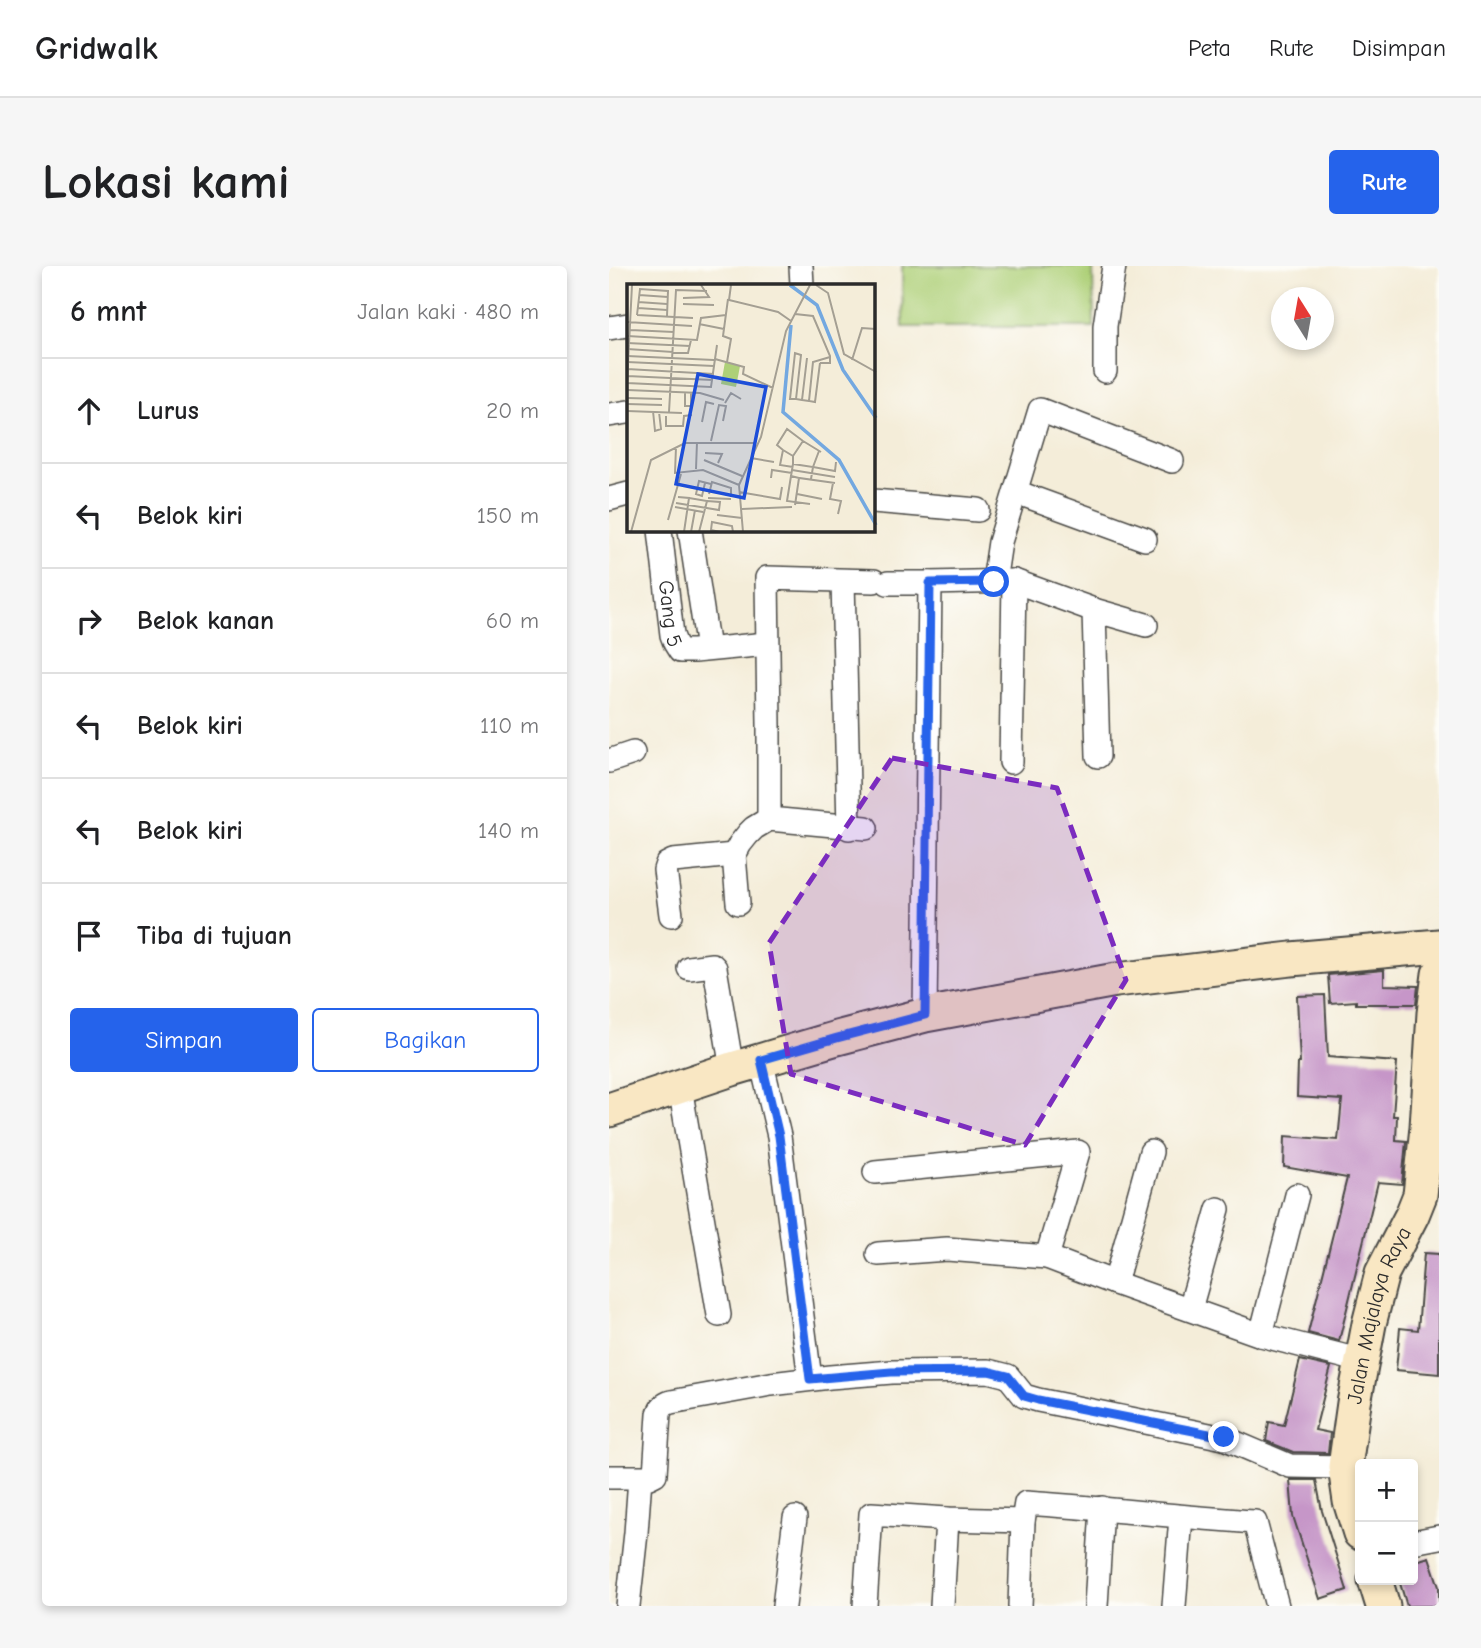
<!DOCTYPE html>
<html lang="id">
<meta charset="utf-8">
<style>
:root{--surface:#fff;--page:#f6f6f6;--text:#202124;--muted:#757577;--line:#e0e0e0;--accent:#2563eb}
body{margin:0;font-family:"Comic Neue",sans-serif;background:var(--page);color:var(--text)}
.controls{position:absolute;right:21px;bottom:21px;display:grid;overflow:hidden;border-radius:7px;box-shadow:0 4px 10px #0003}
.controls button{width:63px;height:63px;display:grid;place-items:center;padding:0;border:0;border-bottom:2px solid var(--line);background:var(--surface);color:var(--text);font:35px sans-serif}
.compass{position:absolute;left:662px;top:21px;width:63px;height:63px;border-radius:50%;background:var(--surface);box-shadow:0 4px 10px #0003;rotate:349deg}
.stop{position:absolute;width:21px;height:21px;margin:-16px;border:5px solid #2563eb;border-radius:50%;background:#fff}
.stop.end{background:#2563eb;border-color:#fff;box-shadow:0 2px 7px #0008}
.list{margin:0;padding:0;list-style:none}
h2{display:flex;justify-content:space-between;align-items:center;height:91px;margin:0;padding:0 28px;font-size:30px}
h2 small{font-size:23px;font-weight:400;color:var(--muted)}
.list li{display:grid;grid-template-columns:46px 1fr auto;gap:21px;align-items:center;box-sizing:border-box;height:105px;padding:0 28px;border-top:2px solid var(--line)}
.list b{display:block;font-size:26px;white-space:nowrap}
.list em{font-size:23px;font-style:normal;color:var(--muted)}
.actions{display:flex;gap:14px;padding:21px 28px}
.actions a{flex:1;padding:16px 0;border:2px solid var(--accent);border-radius:7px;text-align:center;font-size:24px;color:var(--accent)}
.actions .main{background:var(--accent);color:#fff}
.icon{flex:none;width:38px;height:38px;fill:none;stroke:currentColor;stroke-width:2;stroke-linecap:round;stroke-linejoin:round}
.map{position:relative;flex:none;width:830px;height:1340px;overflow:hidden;border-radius:7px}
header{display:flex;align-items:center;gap:42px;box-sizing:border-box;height:98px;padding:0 35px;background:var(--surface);border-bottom:2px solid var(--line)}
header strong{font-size:33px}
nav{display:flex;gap:38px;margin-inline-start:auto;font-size:24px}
.intro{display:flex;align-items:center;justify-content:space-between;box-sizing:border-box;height:168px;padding:0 42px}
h1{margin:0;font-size:49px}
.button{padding:18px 32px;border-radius:7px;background:var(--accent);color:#fff;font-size:24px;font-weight:700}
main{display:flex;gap:42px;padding:0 42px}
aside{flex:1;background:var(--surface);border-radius:7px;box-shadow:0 4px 10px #0003}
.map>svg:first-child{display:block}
.green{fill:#aed078;stroke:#6c7e52;stroke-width:2}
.building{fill:#c696c8}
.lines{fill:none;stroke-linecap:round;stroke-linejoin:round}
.street-casing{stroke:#494845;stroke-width:26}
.secondary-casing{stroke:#494845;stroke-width:37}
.street{stroke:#fff;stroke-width:23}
.secondary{stroke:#f9e7c3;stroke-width:33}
.route{stroke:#2563eb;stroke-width:9}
.marked{fill:#7b2cbf;fill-opacity:0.2;stroke:#7b2cbf;stroke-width:5;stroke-dasharray:14 9;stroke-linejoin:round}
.labels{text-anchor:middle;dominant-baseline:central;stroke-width:5;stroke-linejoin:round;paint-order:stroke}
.street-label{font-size:21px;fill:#2b2b2b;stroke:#fdfcf7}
.inset-river{fill:none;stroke:#73a8e0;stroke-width:3.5}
.inset-road{fill:none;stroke:#a49f93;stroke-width:2}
.view{fill:#1d4ed8;fill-opacity:0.15;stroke:#1d4ed8;stroke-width:3.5}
.inset-edge{fill:none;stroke:#2b2b2b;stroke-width:3.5}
</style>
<header>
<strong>Gridwalk</strong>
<nav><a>Peta</a><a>Rute</a><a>Disimpan</a></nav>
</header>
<div class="intro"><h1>Lokasi kami</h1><a class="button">Rute</a></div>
<main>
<aside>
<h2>6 mnt<small>Jalan kaki · 480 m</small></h2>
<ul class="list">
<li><svg class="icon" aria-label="ahead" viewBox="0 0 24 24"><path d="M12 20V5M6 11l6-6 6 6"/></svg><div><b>Lurus</b></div><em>20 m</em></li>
<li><svg class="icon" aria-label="left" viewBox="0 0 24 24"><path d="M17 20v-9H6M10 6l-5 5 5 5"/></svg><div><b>Belok kiri</b></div><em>150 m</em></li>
<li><svg class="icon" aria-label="right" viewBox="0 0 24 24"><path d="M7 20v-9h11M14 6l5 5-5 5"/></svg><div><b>Belok kanan</b></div><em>60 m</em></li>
<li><svg class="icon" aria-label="left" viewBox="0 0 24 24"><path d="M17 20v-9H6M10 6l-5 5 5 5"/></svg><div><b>Belok kiri</b></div><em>110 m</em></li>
<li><svg class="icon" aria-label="left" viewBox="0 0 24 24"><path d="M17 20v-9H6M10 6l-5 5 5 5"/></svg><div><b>Belok kiri</b></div><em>140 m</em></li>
<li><svg class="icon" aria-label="arrive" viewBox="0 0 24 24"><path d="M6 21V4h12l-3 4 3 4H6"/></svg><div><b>Tiba di tujuan</b></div></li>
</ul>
<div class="actions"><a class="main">Simpan</a><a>Bagikan</a></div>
</aside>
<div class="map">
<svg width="830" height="1340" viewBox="0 0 830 1340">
<rect width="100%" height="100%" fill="#fdfcf7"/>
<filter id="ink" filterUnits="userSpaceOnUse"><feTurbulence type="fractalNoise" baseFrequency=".0143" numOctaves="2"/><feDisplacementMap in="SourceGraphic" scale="14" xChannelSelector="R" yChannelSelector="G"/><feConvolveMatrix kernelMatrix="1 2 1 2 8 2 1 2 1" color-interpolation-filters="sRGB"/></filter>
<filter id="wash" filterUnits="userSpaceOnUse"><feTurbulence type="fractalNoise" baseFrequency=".00686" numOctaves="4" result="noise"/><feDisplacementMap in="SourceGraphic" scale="28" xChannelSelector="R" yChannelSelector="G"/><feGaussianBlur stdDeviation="1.57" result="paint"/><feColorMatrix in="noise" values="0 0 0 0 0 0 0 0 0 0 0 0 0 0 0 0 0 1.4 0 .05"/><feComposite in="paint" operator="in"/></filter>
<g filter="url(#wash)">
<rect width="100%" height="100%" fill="#f4edd9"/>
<path class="green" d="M 293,0 L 484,0 L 485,61 L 294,61 Z"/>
<g id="blocks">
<g class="building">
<path d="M 775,704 L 775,719 L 809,720 L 807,738 L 747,738 L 747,735 L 721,737 L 719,709 Z"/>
<path d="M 716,729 L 719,791 L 788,796 L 784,850 L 788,850 L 787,874 L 797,875 L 793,918 L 769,916 L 730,1075 L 699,1067 L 738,912 L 675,901 L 676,870 L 729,874 L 733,834 L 688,831 L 689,797 L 691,797 L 688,730 Z"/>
<path d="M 815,987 L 830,988 L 830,1108 L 787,1104 L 791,1062 L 809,1064 Z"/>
<path d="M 691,1094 L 722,1101 L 706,1164 L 721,1167 L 719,1187 L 684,1186 L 657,1175 L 660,1156 L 675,1159 Z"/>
<path d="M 681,1214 L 707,1214 L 713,1245 L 738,1324 L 711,1333 L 684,1250 Z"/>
<path d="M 820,1291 L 830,1321 L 830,1340 L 798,1340 L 790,1314 L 804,1314 L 804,1296 Z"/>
</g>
</g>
</g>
<g filter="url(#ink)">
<use href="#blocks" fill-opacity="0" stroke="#494845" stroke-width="2"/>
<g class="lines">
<defs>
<g id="street">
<path d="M 192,0 L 193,19"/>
<path d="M 0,62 L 19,59"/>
<path d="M 496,105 L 496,60 L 505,0"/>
<path d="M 0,149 L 19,146"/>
<path d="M 407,226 L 536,273"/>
<path d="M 0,233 L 19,228"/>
<path d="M 264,235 L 369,244"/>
<path id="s1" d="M 51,264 L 63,369 L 66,377 L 71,385 L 85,385 L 158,378"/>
<path d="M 81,264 L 99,383"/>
<path d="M 234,315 L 240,562"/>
<path d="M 405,315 L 485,344 L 537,359"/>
<path d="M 385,316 L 391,276 L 431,144 L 563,195"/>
<path d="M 279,317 L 321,317"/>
<path d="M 485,344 L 489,490"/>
<path d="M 0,495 L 24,487"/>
<path d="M 160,553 L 160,459 L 158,312 L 265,315"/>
<path d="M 129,637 L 125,589 L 131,578 L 139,568 L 145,562 L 160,553 L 257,562"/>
<path d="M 62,649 L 56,604 L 58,598 L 64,595 L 125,589"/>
<path d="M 80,702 L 103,699 L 106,702 L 123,803"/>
<path d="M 316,749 L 321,317 L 405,315 L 402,496"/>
<path d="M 152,794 L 170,870 L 201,1113"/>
<path d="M 71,821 L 110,1049"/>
<path d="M 266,906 L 469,886 L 438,991"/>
<path d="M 269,988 L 338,983 L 438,991 L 506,1017 L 652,1069 L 753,1095"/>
<path d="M 506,1017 L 542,886"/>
<path d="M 581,1043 L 609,943"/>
<path d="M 652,1069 L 688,929"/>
<path d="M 0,1211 L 40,1211 L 46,1208 L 50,1148 C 52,1141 55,1138 62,1136 L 162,1118 L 221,1111 L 283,1106 L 379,1105 L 399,1110 L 415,1130 L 429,1134 L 615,1172 L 681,1200 L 736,1201"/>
<path d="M 804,1276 L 830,1271"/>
<path d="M 19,1340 L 27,1267 L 31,1212"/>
<path d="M 175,1340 L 186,1252"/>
<path d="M 256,1340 L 262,1248 L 338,1253 L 414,1255"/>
<path d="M 333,1340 L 338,1253"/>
<path d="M 411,1340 L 414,1255 L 417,1237 C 493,1242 569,1251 646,1256 L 668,1340"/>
<path d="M 487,1340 L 493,1242"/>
<path d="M 565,1340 L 572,1251"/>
</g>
<g id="secondary">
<path d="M 0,844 L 123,803 L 228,772 L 316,749 L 507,714 L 682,693 L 830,680"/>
<path id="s2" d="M 751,1267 L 741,1235 L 736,1201 L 745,1137 L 760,1058 L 773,1007 L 803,949 L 811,929 L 818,861 L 825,747 L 830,708"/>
<path d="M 766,1314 L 774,1340"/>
</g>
</defs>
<use href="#street" class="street-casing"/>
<use href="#secondary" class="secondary-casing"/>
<use href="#street" class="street"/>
<use href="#secondary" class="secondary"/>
</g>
</g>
<g class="lines" filter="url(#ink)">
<path class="route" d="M 385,316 L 321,317 L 316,749 L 228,772 L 152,794 L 170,870 L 201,1113 L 282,1106 L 379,1105 L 399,1110 L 415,1130 L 429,1134 L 615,1171"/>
</g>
<path class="marked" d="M 283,492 L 448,522 L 517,714 L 416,879 L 182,808 L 160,677 Z"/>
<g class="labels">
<g class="street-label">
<text stroke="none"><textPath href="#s1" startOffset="84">Gang 5</textPath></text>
<text stroke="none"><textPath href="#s2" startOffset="224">Jalan Majalaya Raya</textPath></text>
</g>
</g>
<g transform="translate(18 18)">
<rect width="248" height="248" fill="#f4edd9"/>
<path d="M 98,78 L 113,82 L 109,103 L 94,100 Z" fill="#aed078"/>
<path class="inset-river" d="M 163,1 L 190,21 L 216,86 L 249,134M 164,41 L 156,128 L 212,176 L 249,241"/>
<path class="inset-road" d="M 5,1 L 0,99 L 84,103 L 90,61M 104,1 L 102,16 L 151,28 L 164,37M 189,1 L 201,9 L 217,70 L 249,88M 12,11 L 41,13M 56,14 L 82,13 L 74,1M 11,18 L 40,20M 56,20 L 87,21M 11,24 L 40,26M 168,30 L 186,32 L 203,72 L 203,79 L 193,79M 10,31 L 13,5 L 41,7 L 40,32M 10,31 L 66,34M 0,38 L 65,42M 72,40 L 97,45M 3,46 L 47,48M 0,52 L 70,56 L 74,34 L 99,31M 0,59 L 63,62M 0,65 L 61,69 L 64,56M 0,72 L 87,76M 88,75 L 117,83 L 116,90 L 146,104M 225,76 L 235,44 L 249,45M 0,78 L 87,82M 100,78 L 104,55 L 96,52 L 101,15M 193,79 L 188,118 L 182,117 L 186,78 L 203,73M 0,85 L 87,90M 0,92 L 86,96M 0,106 L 73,109 L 97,116M 58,109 L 58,122 L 64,122 L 64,109M 0,114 L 35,115M 169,115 L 174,71 L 168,69 L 163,115 L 169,115 L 175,116 L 182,117M 175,116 L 180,74M 98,119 L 104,109 L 114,115M 0,120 L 35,121M 0,127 L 55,129M 26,127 L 28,147 L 34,145 L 32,128M 42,128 L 49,6 L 80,7M 39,132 L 39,142 L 56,142 L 57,132 L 65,131M 75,138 L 79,118 L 87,120M 84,157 L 92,121 L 99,122 L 96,137M 49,163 L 48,189 L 76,186 L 112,201M 156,166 L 150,161 L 160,145 L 176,157M 192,167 L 186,183 L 208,187 L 209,178M 78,169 L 95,170 L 91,179M 166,172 L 156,166 L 153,181 L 166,183M 124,174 L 147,178M 77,176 L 115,192M 166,180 L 166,172 L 176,157 L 194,168M 69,185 L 70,158M 165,186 L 208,193M 164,192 L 160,217 L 183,220M 144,194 L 145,186 L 165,189M 172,194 L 164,192 L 166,180 L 186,183 L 184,195M 78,199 L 75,212 L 69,210 L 72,197 L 84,200M 206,199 L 203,215 L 214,217 L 211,230M 112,208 L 153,215 L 155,203M 82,210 L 85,198 L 104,204 L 104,213M 170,210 L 195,215M 51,213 L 62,214 L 57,248M 62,214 L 80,217 L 72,248M 81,214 L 104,215M 49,219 L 92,226 L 93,218 L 80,217M 168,221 L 172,194 L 208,199M 48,223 L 76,228M 115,225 L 165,223M 90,231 L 115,234M 41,236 L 54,190M 4,248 L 24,176 L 58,159 L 129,159M 64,248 L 68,226M 93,248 L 84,246 L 85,238 L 105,242 L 106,248M 116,248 L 112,201 L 134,153 L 159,47 L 183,1"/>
<path class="view" d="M 71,90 L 139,103 L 117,214 L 49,200 Z"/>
<rect width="248" height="248" class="inset-edge"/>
</g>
</svg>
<div class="controls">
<button>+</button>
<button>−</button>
</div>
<svg class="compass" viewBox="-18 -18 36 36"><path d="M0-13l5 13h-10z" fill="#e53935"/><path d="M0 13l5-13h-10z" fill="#757577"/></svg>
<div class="stop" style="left:385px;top:316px"></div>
<div class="stop end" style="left:615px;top:1171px"></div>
</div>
</main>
